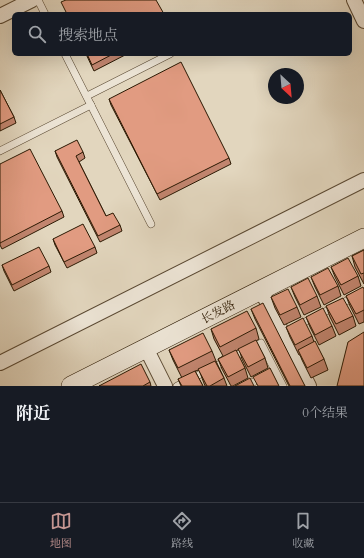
<!DOCTYPE html>
<html lang="zh">
<meta charset="utf-8">
<style>
:root{--surface:#171b24;--page:#242831;--text:#f1f3f6;--muted:#9ea1a6;--line:#363941;--accent:#c59692}
body{margin:0;font-family:Cardo,"Noto Serif SC",serif;background:var(--page);color:var(--text)}
.compass{position:absolute;left:268px;top:68px;width:36px;height:36px;border-radius:50%;background:var(--surface);box-shadow:0 4px 16px #0002;rotate:154deg}
.list{margin:0;padding:0;list-style:none}
h2{display:flex;justify-content:space-between;align-items:center;height:52px;margin:0;padding:0 16px;font-size:17px}
h2 small{font-size:13px;font-weight:400;color:var(--muted)}
.icon{flex:none;width:22px;height:22px;fill:none;stroke:currentColor;stroke-width:2;stroke-linecap:round;stroke-linejoin:round}
.map{position:relative;flex:none;width:364px;height:386px;overflow:hidden}
.search{position:absolute;background:var(--surface);box-shadow:0 4px 16px #0002;left:12px;right:12px;top:12px;height:44px;display:flex;align-items:center;gap:10px;box-sizing:border-box;padding:0 14px;border-radius:6px;color:var(--muted);font-size:15px}
.sheet{height:116px;background:var(--surface)}
nav{display:flex;justify-content:space-around;align-items:center;box-sizing:border-box;height:56px;border-top:1px solid var(--line);background:var(--surface);font-size:11px;color:var(--muted)}
nav a{display:grid;justify-items:center;gap:2px}
nav .on{color:var(--accent)}
.map>svg:first-child{display:block}
.lines{fill:none;stroke-linecap:round;stroke-linejoin:round}
.lane-casing{stroke:#594832;stroke-width:8}
.street-casing{stroke:#594832;stroke-width:16}
.secondary-casing{stroke:#2b1903;stroke-width:20}
.lane{stroke:#ece4d5;stroke-width:7}
.street{stroke:#ece4d5;stroke-width:14}
.secondary{stroke:#ece4d5;stroke-width:19}
.wall{fill:#c2856f;stroke:#2b1903}
.building{fill:#e19b81;stroke:#2b1903}
.labels{text-anchor:middle;dominant-baseline:central;stroke-width:3;stroke-linejoin:round;paint-order:stroke}
.street-label{font-size:12px;fill:#2b1903;stroke:#ece4d5}
</style>
<div class="map">
<svg width="364" height="386" viewBox="0 0 364 386">
<rect width="100%" height="100%" fill="#e2d6be"/>
<filter id="stains"><feTurbulence type="fractalNoise" baseFrequency=".005" numOctaves="4"/><feColorMatrix values="0 0 0 0 .2 0 0 0 0 .09 0 0 0 0 .02 0 0 0 .5 -.17"/></filter>
<radialGradient id="worn" r=".72"><stop offset=".6" stop-color="#630" stop-opacity="0"/><stop offset="1" stop-color="#630" stop-opacity=".3"/></radialGradient>
<g class="lines">
<defs>
<g id="lane">
<path d="M 38,0 L 45,14"/>
<path d="M 65,54 L 151,224"/>
<path d="M 87,96 L 170,54"/>
<path d="M 0,151 L 91,105"/>
<path d="M 297,326 L 364,292"/>
<path d="M 177,386 L 261,343 L 283,386"/>
<path d="M 246,386 L 263,377"/>
</g>
<g id="street">
<path d="M 354,0 L 364,21"/>
<path d="M 0,16 L 32,0"/>
<path d="M 261,290 L 309,386"/>
<path d="M 146,348 L 165,386"/>
<path d="M 0,363 L 364,180"/>
</g>
<path id="secondary" d="M 71,386 L 364,238"/>
</defs>
<use href="#lane" class="lane-casing"/>
<use href="#street" class="street-casing"/>
<use href="#secondary" class="secondary-casing"/>
<use href="#lane" class="lane"/>
<use href="#street" class="street"/>
<use href="#secondary" class="secondary"/>
</g>
<g class="wall">
<path d="M 86,54 L 127,54 L 94,71 Z"/>
<path d="M 0,90 L 14,117 L 16,123 L 0,131 Z"/>
<path d="M 109,99 L 229,158 L 231,164 L 160,200 L 111,105 Z"/>
<path d="M 55,151 L 83,152 L 85,158 L 79,162 L 106,216 L 120,225 L 122,231 L 100,242 L 57,157 Z"/>
<path d="M 0,164 L 62,211 L 64,217 L 2,249 L 0,245 Z"/>
<path d="M 53,239 L 95,247 L 97,253 L 67,268 L 55,245 Z"/>
<path d="M 364,250 L 364,284 L 355,267 L 352,256 Z"/>
<path d="M 2,265 L 49,266 L 51,272 L 14,291 L 4,271 Z"/>
<path d="M 331,267 L 358,276 L 361,286 L 344,295 L 335,277 Z"/>
<path d="M 311,277 L 338,286 L 341,296 L 324,305 L 315,287 Z"/>
<path d="M 291,287 L 317,296 L 321,307 L 304,315 L 295,297 Z"/>
<path d="M 364,289 L 364,322 L 359,324 L 350,306 L 346,296 Z"/>
<path d="M 271,297 L 297,307 L 301,317 L 284,325 L 275,308 Z"/>
<path d="M 326,306 L 353,316 L 356,326 L 339,335 L 330,317 Z"/>
<path d="M 251,309 L 305,386 L 289,386 L 255,319 Z"/>
<path d="M 306,317 L 332,326 L 336,336 L 319,345 L 310,327 Z"/>
<path d="M 286,327 L 312,336 L 314,342 L 324,359 L 328,370 L 311,378 L 302,360 L 300,355 L 299,355 L 290,337 Z"/>
<path d="M 256,328 L 259,339 L 256,341 L 265,358 L 268,368 L 251,377 L 242,359 L 239,349 L 236,351 L 245,368 L 248,378 L 233,386 L 231,386 L 222,369 L 218,359 L 223,356 L 214,339 L 211,329 Z"/>
<path d="M 169,350 L 212,351 L 216,361 L 224,378 L 227,386 L 205,386 L 199,370 L 195,371 L 203,386 L 181,386 L 178,379 L 182,378 L 173,360 Z"/>
<path d="M 150,382 L 151,386 L 99,386 Z"/>
</g>
<g class="building">
<path d="M 66,0 L 156,0 L 164,14 L 67,14 L 61,2 Z"/>
<path d="M 87,54 L 113,54 L 92,65 Z"/>
<path d="M 181,62 L 229,158 L 157,194 L 109,99 Z"/>
<path d="M 0,90 L 14,117 L 0,124 Z"/>
<path d="M 77,140 L 83,152 L 76,156 L 106,216 L 113,213 L 120,225 L 98,236 L 55,151 Z"/>
<path d="M 30,149 L 62,211 L 0,243 L 0,164 Z"/>
<path d="M 83,224 L 95,247 L 64,262 L 53,239 Z"/>
<path d="M 39,247 L 49,266 L 12,285 L 2,265 Z"/>
<path d="M 364,250 L 364,273 L 361,274 L 352,256 Z"/>
<path d="M 348,258 L 358,276 L 341,285 L 331,267 Z"/>
<path d="M 328,268 L 338,286 L 320,295 L 311,277 Z"/>
<path d="M 308,278 L 317,296 L 300,305 L 291,287 Z"/>
<path d="M 363,287 L 364,289 L 364,310 L 356,314 L 346,296 Z"/>
<path d="M 288,289 L 297,307 L 280,315 L 271,297 Z"/>
<path d="M 343,298 L 353,316 L 336,324 L 326,306 Z"/>
<path d="M 263,303 L 305,386 L 290,386 L 251,309 Z"/>
<path d="M 323,308 L 332,326 L 315,335 L 306,317 Z"/>
<path d="M 247,311 L 256,328 L 220,347 L 211,329 Z"/>
<path d="M 303,318 L 312,336 L 295,345 L 286,327 Z"/>
<path d="M 364,332 L 364,386 L 337,386 L 348,342 Z"/>
<path d="M 203,333 L 212,351 L 178,368 L 169,350 Z"/>
<path d="M 256,340 L 265,358 L 248,367 L 238,349 Z"/>
<path d="M 315,341 L 324,359 L 307,368 L 298,350 Z"/>
<path d="M 236,350 L 245,368 L 228,377 L 218,359 Z"/>
<path d="M 215,361 L 224,378 L 210,386 L 207,386 L 198,369 Z"/>
<path d="M 141,364 L 150,382 L 143,386 L 99,386 Z"/>
<path d="M 270,368 L 279,386 L 258,386 L 253,377 Z"/>
<path d="M 195,371 L 203,386 L 182,386 L 178,379 Z"/>
<path d="M 250,378 L 254,386 L 235,386 Z"/>
</g>
<g class="labels">
<g class="street-label">
<text transform="translate(218 312) rotate(-27)">长发路</text>
</g>
</g>
<rect width="100%" height="100%" filter="url(#stains)"/>
<rect width="100%" height="100%" fill="url(#worn)"/>
</svg>
<svg class="compass" viewBox="-18 -18 36 36"><path d="M0-13l5 13h-10z" fill="#e53935"/><path d="M0 13l5-13h-10z" fill="#9ea1a6"/></svg>
<div class="search"><svg class="icon" aria-label="search" viewBox="0 0 24 24"><circle cx="10" cy="10" r="6"/><path d="M15 15l6 6"/></svg>搜索地点</div>
</div>
<section class="sheet">
<h2>附近<small>0个结果</small></h2>
<ul class="list">
</ul>
</section>
<nav>
<a class="on"><svg class="icon" aria-label="map" viewBox="0 0 24 24"><path d="M3 6l6-2 6 2 6-2v14l-6 2-6-2-6 2zM9 4v14M15 6v14"/></svg>地图</a>
<a><svg class="icon" aria-label="directions" viewBox="0 0 24 24"><path d="M12 3l9 9-9 9-9-9zM9 14v-3h6M13 9l2 2-2 2"/></svg>路线</a>
<a><svg class="icon" aria-label="saved" viewBox="0 0 24 24"><path d="M7 4h10v16l-5-4-5 4z"/></svg>收藏</a>
</nav>
